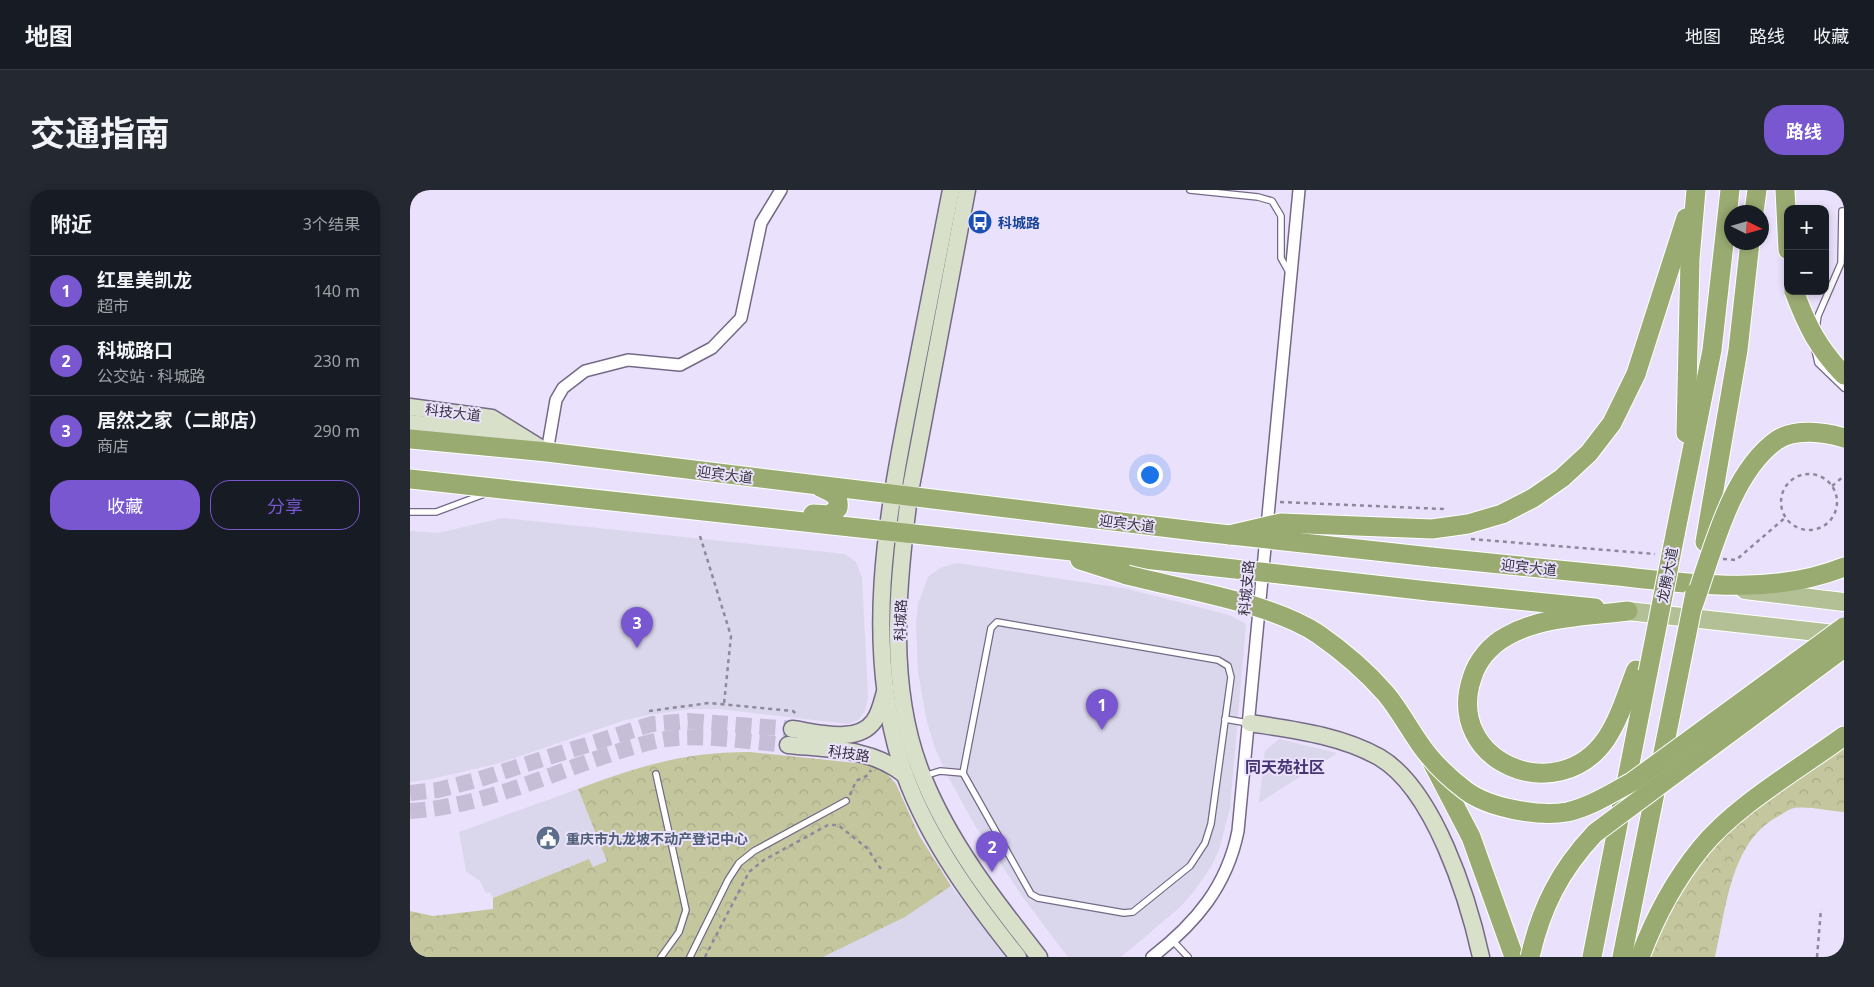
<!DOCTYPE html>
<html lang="zh">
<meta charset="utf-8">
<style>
:root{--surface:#171b24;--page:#242831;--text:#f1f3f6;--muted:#9ea1a6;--line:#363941;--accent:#7957d0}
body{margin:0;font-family:"Noto Sans","Noto Sans SC",sans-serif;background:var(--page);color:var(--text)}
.controls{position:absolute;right:15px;top:15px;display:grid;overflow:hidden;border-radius:10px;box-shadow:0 2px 8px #0003}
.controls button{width:45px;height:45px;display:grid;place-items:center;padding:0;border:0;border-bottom:1px solid var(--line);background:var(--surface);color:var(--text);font:25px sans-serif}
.compass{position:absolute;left:1314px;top:15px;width:45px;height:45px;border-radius:50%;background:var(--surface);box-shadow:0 2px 8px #0003;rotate:95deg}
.you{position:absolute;left:739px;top:284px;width:18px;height:18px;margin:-12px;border:4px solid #fff;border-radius:50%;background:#1a73e8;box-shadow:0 0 0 8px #1a73e833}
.badge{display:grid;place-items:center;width:32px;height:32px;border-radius:50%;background:var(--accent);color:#fff;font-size:16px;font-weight:700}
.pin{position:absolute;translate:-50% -41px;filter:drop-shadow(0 1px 2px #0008)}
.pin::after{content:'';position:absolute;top:26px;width:18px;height:15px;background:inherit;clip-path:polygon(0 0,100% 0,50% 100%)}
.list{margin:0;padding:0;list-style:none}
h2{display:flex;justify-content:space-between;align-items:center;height:65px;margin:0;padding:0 20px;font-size:21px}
h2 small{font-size:16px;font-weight:400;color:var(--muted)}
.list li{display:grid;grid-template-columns:32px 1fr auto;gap:15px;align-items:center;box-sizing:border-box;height:70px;padding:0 20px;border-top:1px solid var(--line)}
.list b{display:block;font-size:19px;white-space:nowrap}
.list p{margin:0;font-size:16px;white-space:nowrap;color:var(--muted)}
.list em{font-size:16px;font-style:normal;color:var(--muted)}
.actions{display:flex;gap:10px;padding:15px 20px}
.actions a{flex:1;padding:11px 0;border:1px solid var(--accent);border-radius:20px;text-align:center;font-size:18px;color:var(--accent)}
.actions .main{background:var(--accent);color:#fff}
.map{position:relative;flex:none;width:1434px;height:767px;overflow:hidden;border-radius:20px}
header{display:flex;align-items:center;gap:30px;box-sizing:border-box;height:70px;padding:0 25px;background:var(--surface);border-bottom:1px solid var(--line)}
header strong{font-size:24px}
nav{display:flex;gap:28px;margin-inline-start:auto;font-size:18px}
.intro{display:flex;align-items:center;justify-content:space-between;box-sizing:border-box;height:120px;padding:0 30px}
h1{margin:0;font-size:35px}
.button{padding:12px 22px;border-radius:20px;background:var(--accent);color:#fff;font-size:18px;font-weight:700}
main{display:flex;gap:30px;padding:0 30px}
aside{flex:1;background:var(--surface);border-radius:20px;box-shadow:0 2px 8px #0003}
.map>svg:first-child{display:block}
.commercial{fill:#dad6eb}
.forest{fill:url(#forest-crowns)}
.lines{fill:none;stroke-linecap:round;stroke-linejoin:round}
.secondary-tunnel{stroke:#c6bed6;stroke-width:16;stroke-dasharray:16 8;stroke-linecap:butt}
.service-casing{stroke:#746a87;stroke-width:8}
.minor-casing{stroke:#746a87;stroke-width:14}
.secondary-casing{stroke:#746a87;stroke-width:19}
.primary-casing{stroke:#fff;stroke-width:20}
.trunk-casing{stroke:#fff;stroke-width:21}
.path{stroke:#8f889c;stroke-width:2.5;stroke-dasharray:4 4;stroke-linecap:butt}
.service{stroke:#fff;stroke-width:5.5}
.minor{stroke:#fff;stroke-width:11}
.secondary{stroke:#d9e0ca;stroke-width:16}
.primary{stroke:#b3c095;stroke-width:18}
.trunk{stroke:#9aab72;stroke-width:19}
.trunk-bridge-casing{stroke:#fff;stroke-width:21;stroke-linecap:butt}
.trunk-bridge{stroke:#9aab72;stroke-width:19}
.labels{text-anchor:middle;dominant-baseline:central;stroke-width:4;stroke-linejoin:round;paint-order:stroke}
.transit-label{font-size:14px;font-weight:bold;fill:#164399;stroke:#eae1fc;text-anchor:start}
.street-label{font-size:14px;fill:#34303d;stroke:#eae1fc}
.service-label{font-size:14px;font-weight:bold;fill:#4e5e75;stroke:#eae1fc;text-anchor:start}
.quarter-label{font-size:16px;font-weight:bold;fill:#453673;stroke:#eae1fc}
</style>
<header>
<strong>地图</strong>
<nav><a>地图</a><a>路线</a><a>收藏</a></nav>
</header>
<div class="intro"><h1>交通指南</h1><a class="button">路线</a></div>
<main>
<aside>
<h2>附近<small>3个结果</small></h2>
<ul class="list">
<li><span class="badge">1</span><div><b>红星美凯龙</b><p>超市</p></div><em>140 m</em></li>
<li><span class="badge">2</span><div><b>科城路口</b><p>公交站 · 科城路</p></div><em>230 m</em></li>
<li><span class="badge">3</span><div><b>居然之家（二郎店）</b><p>商店</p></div><em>290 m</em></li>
</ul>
<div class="actions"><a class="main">收藏</a><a>分享</a></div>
</aside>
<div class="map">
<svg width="1434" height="767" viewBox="0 0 1434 767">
<defs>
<pattern id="forest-crowns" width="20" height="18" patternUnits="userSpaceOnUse" patternTransform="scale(1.25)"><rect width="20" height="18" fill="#c4c69e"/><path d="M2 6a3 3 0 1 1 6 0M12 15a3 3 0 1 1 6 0" fill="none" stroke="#a9aa89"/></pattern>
</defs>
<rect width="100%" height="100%" fill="#eae1fc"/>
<g class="commercial">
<path d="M 93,328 L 435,364 L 446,372 L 452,388 L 458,507 L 455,521 L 448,530 L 439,534 L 309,519 L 281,519 L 238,525 L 212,531 L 90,573 L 21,589 L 0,592 L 0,341 L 28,343 Z"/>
<path d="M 547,373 L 718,399 L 819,425 L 836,434 L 820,618 L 809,660 L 801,677 L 782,704 L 769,718 L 711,767 L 658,767 L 614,709 L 566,637 L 537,585 L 525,558 L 517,532 L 508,482 L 506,434 L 508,414 L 518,387 L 530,378 Z"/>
<path d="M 869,549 L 927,563 L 849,613 L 855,561 Z"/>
<path d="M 168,599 L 198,671 L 183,677 L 179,669 L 83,708 L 80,702 L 76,703 L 70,691 L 56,681 L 49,642 Z"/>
<path d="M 541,696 L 595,767 L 413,767 L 495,727 Z"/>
</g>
<g class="forest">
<path d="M 1434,556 L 1434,622 C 1419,621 1399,616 1384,618 C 1379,619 1372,624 1367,627 C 1320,653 1316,720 1305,767 L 1237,767 L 1281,679 L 1329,629 Z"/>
<path d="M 340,562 L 456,574 L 473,579 L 486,594 L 509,645 L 541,696 L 495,727 L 413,767 L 0,767 L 0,721 L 23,726 L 83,719 L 83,708 L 179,669 L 183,677 L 197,671 L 168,599 C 230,576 274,562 340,562 Z"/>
</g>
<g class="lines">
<g class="secondary-tunnel">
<path d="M 0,603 L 28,600 L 70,589 L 242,534 L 278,531 L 382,539"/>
<path d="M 0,621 C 86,616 163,571 245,551 C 285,542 337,552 378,555"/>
</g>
<defs>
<g id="service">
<path d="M 780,0 L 848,7 L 862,11 L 871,26 L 871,68 L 880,84"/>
<path d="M 1406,139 L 1408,126 L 1431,73 L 1432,21 L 1434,21"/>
<path d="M 1405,160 L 1408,173 L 1434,198"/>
<path d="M 0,322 L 26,322 L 77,303"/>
<path d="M 587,432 L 808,470 L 818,476 L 821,487 L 801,634 L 795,653 L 780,676 L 723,722 L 714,723 L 628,708 L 621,704 L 553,583 L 581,438 Z"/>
<path d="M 815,529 L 838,533"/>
<path d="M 246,584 L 276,720 L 269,742 L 251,767"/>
<path d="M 514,586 L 530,581 L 553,583"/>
<path d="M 763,751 L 778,767"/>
<path d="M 280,767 L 318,690 L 329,673 L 344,661 L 436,611"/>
</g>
<g id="minor">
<path d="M 137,262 L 146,210 L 153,198 L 175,181 L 218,170 L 270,175 L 302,158 L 331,128 L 351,33 L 371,0"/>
<path d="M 742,767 C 786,733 817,696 828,641 L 889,0"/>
</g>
<g id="secondary">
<path d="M 541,0 C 528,66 515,133 502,199 C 477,325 451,460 495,585 C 519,651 564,712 608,767"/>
<path d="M 557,0 L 499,307 C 487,397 477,500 513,587 C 540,654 585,711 629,767"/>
<path d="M 0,217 L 82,228 L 137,262"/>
<path d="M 0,233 L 107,245"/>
<path d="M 840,533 C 884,540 929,545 969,567 C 1024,599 1058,708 1071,767"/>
<path d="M 382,539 C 406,542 447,555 464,531 C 470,523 472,512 475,502"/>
<path d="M 378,555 C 419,559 462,558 495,585"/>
</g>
<g id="primary">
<path d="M 1335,400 L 1434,412"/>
<path d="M 1218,421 L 1434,445"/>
</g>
<g id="trunk">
<path d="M 1375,0 L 1378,60"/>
<path d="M 1344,22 L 1347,0"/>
<path d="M 1226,184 L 1276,28"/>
<path d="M 1276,243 L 1280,69 L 1286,0"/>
<path d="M 0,249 L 137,262 L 793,342"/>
<path d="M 0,289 L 789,375"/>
<path d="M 403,324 L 420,325 L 428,318 C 430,305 421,302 410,297"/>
<path d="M 1265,345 L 1302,160 L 1320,0"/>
<path d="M 1295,352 L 1328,160 L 1340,52"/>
<path d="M 1021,367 C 1080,373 1139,379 1198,385 C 1275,393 1360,407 1434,377"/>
<path d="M 670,370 L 717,385"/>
<path d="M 1018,401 L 1185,418"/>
<path d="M 1218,421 C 1179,426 1132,426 1097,446 C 1080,455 1067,471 1062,488 C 1034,571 1147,620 1196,549 C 1210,528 1217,503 1226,480"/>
<path d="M 1022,572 L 1061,647 L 1104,767"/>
<path d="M 1182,767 L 1238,482"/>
<path d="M 1212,767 L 1269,483"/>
<path d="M 1230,767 C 1245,727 1264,691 1291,658 C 1326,615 1389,579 1434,546"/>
</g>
</defs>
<use href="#service" class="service-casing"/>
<use href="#minor" class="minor-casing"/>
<use href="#secondary" class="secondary-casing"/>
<use href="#primary" class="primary-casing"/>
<use href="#trunk" class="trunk-casing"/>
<g class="path">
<circle cx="1399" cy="312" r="28"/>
<path d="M 1422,296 L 1434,286"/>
<path d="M 870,312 L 1033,319 L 1036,322"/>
<path d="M 290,346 L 321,446 L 314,514"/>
<path d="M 1061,349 L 1245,364"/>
<path d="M 1313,369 L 1326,370 L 1376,327"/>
<path d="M 239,521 L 299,513 L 383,521 L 387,525"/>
<path d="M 440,605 L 446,591 L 458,585 L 461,580"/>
<path d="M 295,767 L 339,682 L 354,670 L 418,635 L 428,635 L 457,658 L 473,682"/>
<path d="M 1407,767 L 1411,719"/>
</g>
<use href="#service" class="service"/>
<use href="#minor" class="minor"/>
<use href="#secondary" class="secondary"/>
<use href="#primary" class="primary"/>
<use href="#trunk" class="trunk"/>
<defs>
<g id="trunk-bridge">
<path d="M 1384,101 C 1397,136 1408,158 1434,185"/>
<path d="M 793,342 L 1021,367"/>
<path d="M 819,345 L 871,333 L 1022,339 L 1058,334 L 1092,324 L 1123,308 L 1152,288 L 1179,263 L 1202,233 L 1226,184"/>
<path d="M 789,375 L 1018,401"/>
<path d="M 717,385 C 772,399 862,413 908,444 C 934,462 956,481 976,504 C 992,523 1003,547 1019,566 C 1029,578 1043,591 1055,600 C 1078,618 1129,627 1157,622 C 1180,617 1202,603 1222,592 L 1434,437"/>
<path d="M 1283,416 C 1302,364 1320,283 1367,250 C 1385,238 1415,242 1434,248"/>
<path d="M 1238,482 L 1265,345"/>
<path d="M 1269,483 L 1285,403"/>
<path d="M 1120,767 C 1131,718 1150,680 1185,643 L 1434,458"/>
</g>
</defs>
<use href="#trunk-bridge" class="trunk-bridge-casing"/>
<use href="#trunk-bridge" class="trunk-bridge"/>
</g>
<defs>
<symbol id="bus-disc" viewBox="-11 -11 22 22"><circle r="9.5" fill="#1a4fb4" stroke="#eae1fc"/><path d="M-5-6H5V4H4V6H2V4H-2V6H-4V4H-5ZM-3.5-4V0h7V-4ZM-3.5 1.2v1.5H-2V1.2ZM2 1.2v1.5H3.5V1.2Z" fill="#fff"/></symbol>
<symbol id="civic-disc" viewBox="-11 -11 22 22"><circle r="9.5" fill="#5c6f8a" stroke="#eae1fc"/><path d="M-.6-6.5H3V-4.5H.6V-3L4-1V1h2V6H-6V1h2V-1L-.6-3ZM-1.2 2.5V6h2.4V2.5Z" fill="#fff"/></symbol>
</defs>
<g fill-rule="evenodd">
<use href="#bus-disc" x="556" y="18" width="28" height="28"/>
<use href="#civic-disc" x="124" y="634" width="28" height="28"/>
</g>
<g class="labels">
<g class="transit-label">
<text x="588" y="32">科城路</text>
</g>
<g class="street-label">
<text transform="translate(43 222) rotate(7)">科技大道</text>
<text transform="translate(315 284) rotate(7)">迎宾大道</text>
<text transform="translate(717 333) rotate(7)">迎宾大道</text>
<text transform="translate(1119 377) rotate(6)">迎宾大道</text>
<text transform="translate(1257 385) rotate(-79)">龙腾大道</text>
<text transform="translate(836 398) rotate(-85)">科城支路</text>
<text transform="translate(490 430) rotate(-88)">科城路</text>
<text transform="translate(439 563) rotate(9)">科技路</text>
</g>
<g class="service-label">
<text x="156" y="648">重庆市九龙坡不动产登记中心</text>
</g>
<g class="quarter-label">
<text x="875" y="577">同天苑社区</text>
</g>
</g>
</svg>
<div class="controls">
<button>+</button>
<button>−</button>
</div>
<svg class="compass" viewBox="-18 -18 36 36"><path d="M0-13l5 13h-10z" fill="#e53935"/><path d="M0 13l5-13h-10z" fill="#9ea1a6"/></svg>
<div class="you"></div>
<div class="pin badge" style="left:692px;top:540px">1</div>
<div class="pin badge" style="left:582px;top:682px">2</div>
<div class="pin badge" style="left:227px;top:458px">3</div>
</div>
</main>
